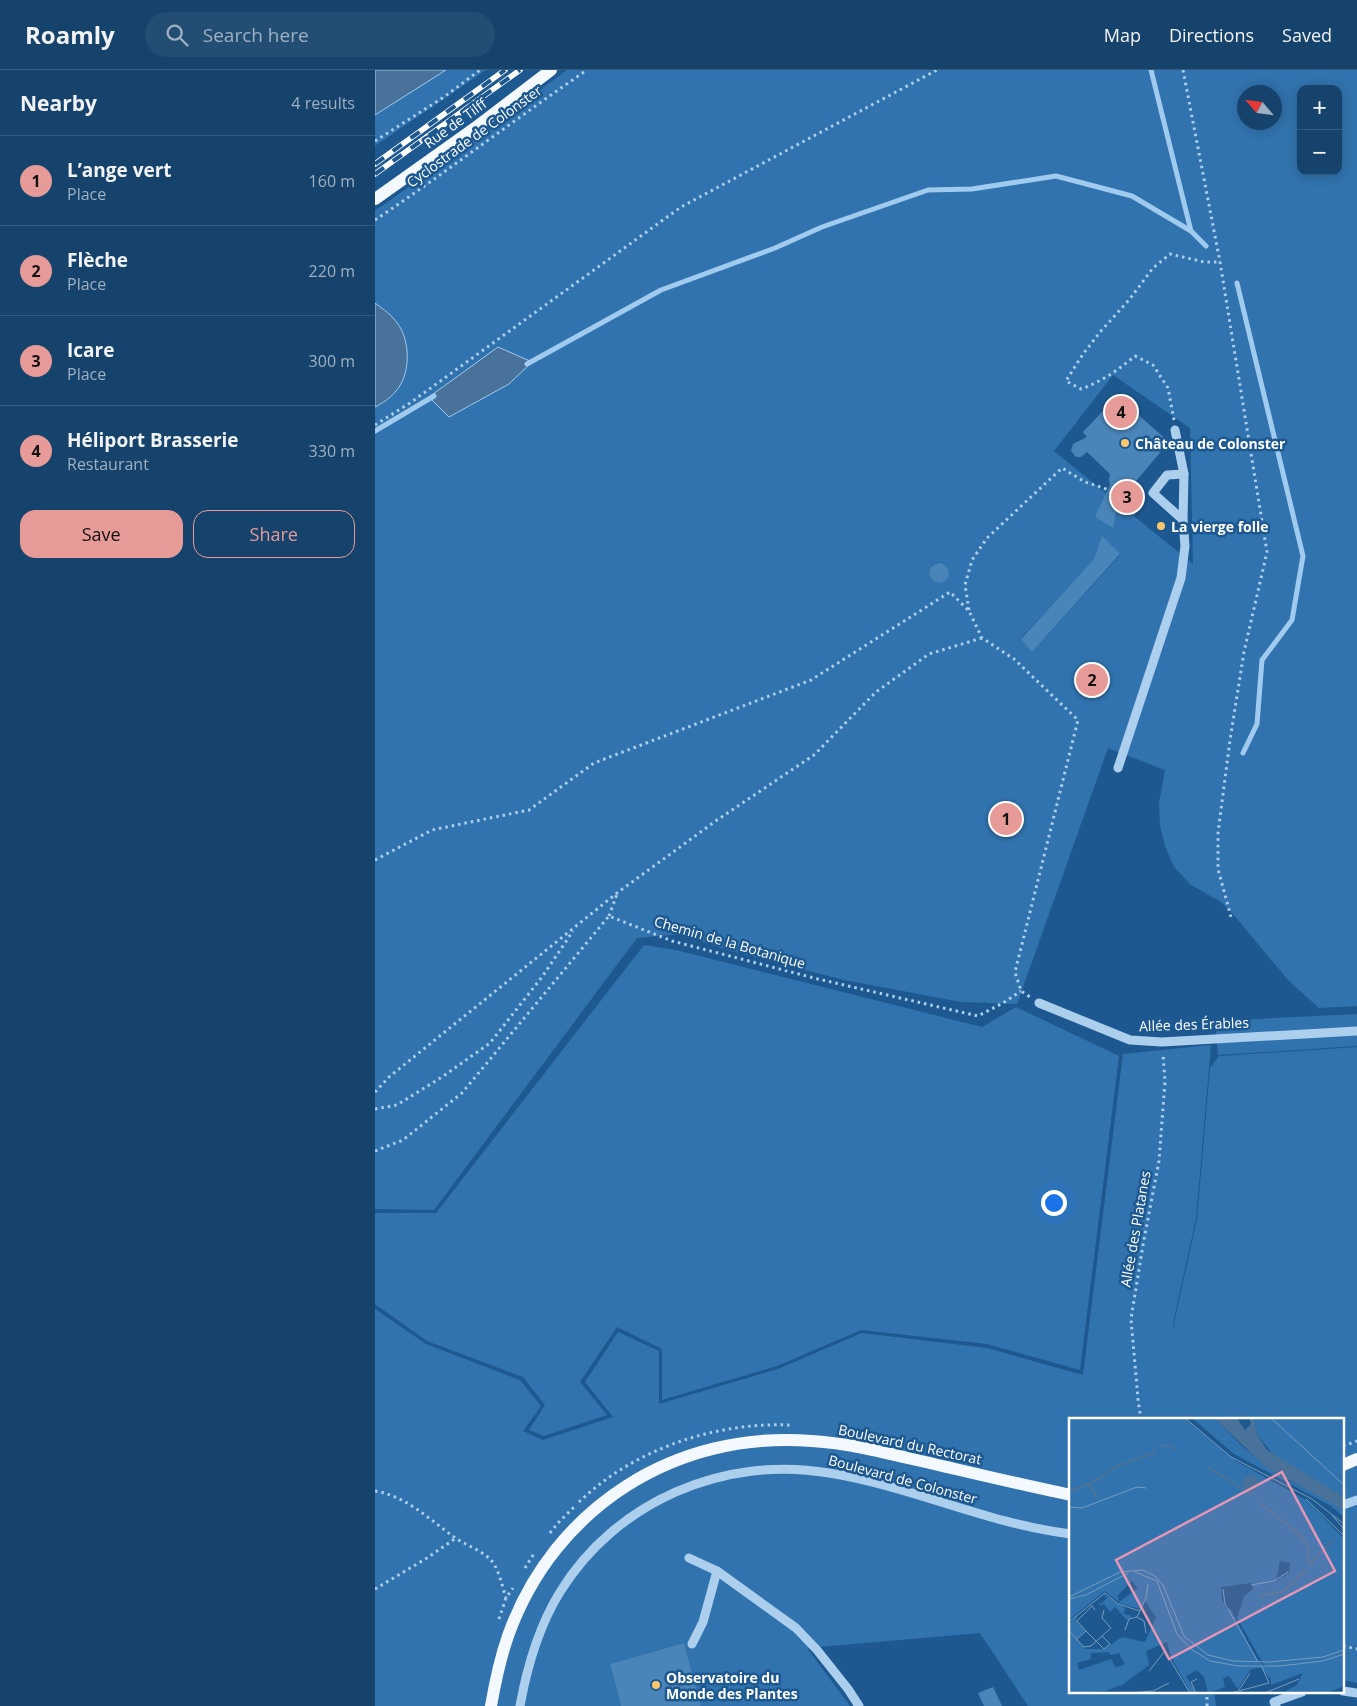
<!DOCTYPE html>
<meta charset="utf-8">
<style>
:root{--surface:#16436c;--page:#234e74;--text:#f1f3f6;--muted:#9eb0c2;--line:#355c7f;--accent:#e69b98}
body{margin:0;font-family:"Open Sans",sans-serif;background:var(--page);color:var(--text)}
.controls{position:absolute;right:15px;top:15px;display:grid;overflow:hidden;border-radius:10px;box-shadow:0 2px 12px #0003}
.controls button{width:45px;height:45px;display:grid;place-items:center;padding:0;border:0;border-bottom:1px solid var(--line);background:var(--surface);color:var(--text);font:25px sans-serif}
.compass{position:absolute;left:862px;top:15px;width:45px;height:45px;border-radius:50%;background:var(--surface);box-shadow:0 2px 12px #0003;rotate:298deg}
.you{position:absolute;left:678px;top:1132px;width:18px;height:18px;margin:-12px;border:4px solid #fff;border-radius:50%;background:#1a73e8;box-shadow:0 0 0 8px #1a73e833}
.badge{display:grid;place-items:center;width:32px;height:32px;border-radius:50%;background:var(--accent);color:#111;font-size:16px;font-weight:700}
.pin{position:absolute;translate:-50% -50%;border:2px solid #fff;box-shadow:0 1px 5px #0006}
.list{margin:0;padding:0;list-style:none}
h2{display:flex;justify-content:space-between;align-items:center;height:65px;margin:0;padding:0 20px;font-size:21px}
h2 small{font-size:16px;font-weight:400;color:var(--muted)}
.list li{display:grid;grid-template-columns:32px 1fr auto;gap:15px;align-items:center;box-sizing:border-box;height:90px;padding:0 20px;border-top:1px solid var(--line)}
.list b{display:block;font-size:19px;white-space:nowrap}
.list p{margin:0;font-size:16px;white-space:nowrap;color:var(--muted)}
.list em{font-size:16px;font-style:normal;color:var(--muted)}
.actions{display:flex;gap:10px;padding:15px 20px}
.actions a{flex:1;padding:11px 0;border:1px solid var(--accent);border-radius:15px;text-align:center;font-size:18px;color:var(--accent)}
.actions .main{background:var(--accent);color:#111}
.icon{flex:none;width:28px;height:28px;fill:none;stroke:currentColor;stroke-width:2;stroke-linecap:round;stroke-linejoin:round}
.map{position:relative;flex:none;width:982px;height:1636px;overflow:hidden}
header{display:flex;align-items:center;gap:30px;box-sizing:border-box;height:70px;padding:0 25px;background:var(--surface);border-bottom:1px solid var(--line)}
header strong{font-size:24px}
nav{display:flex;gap:28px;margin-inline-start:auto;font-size:18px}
.search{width:350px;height:45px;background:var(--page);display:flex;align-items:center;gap:12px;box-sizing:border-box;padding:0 18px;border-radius:28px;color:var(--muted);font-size:19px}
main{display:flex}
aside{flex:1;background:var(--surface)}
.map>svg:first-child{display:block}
.green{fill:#3173ae;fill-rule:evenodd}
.water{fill:#49729a;stroke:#a0cbef}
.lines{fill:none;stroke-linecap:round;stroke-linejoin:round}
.stream{stroke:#a0cbef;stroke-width:5}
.building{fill:#4a85b9}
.path{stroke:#adcfee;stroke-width:3;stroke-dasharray:2.5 4;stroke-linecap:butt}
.minor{stroke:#adcfee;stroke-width:9}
.major{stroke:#f4f9ff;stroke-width:12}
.rail-casing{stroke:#fff;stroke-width:5.5}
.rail{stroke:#1d5990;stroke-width:4;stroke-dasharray:11;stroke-linecap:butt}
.poi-dot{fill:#fdc76c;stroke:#1d5990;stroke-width:2}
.labels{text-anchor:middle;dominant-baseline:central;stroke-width:5;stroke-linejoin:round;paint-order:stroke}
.street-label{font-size:14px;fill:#fff;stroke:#1d5990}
.poi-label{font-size:14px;font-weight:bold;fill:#fff;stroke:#1d5990;text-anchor:start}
.inset-river{fill:none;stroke:#49729a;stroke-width:2.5}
.inset-road{fill:none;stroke:#779bbc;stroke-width:1}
.view{fill:#e497b5;fill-opacity:0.15;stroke:#e497b5;stroke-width:2.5}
.inset-edge{fill:none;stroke:#fff;stroke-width:2.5}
</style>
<header>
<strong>Roamly</strong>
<div class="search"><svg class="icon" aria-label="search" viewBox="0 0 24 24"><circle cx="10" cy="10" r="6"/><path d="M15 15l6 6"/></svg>Search here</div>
<nav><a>Map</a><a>Directions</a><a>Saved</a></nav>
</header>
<main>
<aside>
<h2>Nearby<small>4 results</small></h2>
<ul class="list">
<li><span class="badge">1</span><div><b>L’ange vert</b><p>Place</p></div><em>160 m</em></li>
<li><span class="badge">2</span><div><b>Flèche</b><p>Place</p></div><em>220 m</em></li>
<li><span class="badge">3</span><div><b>Icare</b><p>Place</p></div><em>300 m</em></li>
<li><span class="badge">4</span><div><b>Héliport Brasserie</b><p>Restaurant</p></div><em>330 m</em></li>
</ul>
<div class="actions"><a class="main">Save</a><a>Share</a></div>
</aside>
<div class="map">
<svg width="982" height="1636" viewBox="0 0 982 1636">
<rect width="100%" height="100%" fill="#1d5990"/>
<g class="green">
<path d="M 71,0 L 111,0 L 0,76 L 0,45 Z"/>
<path d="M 192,0 L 982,0 L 982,936 L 944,938 L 914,911 L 858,844 L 846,832 L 816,815 L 799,797 L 790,776 L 785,755 L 784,733 L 790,700 L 733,678 L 642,934 L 586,932 L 469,910 L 348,879 L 306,864 L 262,868 L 59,1140 L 0,1139 L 0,337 L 19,323 L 14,243 L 0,233 L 0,140 L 17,129 ZM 926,19 L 963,19 L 963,101 L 926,101 ZM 869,22 L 899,22 L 899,52 L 869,52 ZM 738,305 L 815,358 L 818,494 L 679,381 ZM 734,474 L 745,485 L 657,582 L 646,568 ZM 563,492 L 572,496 L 574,503 L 571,510 C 559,517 549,507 557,495 Z"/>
<path d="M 269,875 L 301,880 L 607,957 L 641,937 L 744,986 L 705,1300 L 612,1274 L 486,1260 L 402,1296 L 287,1330 L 287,1279 L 242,1257 L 205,1312 L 232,1345 L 169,1366 L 154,1360 L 170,1335 L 148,1307 L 52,1271 L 0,1234 L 0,1143 L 61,1143 Z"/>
<path d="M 982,944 L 982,976 L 843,985 L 840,951 Z"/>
<path d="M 836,975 L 821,1149 L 798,1253 L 800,1263 L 799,1253 L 822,1149 L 835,998 L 844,986 L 982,977 L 982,1613 L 968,1610 L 968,1350 L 696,1350 L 696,1622 L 839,1622 L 841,1636 L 653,1636 L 605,1563 L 432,1578 L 475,1636 L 326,1636 L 309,1573 L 235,1594 L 246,1636 L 0,1636 L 0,1239 L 51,1274 L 145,1310 L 166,1336 L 148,1361 L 168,1370 L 238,1347 L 210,1312 L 243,1262 L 284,1281 L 284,1334 L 403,1299 L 487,1263 L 612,1278 L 708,1305 L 748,984 Z"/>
</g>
<g class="water">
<path d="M 0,0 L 71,0 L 0,45 Z"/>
<path d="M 0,233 C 8,239 17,245 23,254 C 28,261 31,271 32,280 C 34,307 24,325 0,337 Z"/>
<path d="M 123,277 L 157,292 L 134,314 L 74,347 L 54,327 Z"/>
</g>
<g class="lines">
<g class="stream">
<path d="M 776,0 L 816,161 L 831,176"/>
<path d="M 862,213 L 928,486 L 917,550 L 887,590 L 882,654 L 868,683"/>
<path d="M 152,294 L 286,220 L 400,178 L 447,157 L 553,120 L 597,119 L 681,106 L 757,126 L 816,161"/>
<path d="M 0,361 L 59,326"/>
</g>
</g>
<g class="building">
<path d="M 742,326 L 794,372 L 751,423 L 760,426 L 762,434 L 760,445 L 741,441 L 738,458 L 720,447 L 735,415 L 734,409 L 735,404 L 712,382 L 706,387 L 701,387 L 696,381 L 698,374 L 712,367 L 708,362 Z"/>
<path d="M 727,466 L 745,484 L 657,582 L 646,569 L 719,489 Z"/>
<circle cx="564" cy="503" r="10"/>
<path d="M 309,1573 L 326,1636 L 246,1636 L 235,1594 Z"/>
<path d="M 618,1617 L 627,1636 L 609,1636 L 603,1623 Z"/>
</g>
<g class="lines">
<g class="path">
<path d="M 808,0 L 845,192 L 892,482 L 869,582 L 855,670 L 843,763 L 843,799 L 856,847"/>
<path d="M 0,71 L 69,27 L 105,0"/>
<path d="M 0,150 C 72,102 140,49 212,0"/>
<path d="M 799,350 L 793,318 L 778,295 L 760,286 C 743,300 726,312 706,319 L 691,311 L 708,284 L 726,261 L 754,230 L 778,198 L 795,184 L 829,192 L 845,192"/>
<path d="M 0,355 L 35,333 L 306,137 L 562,0"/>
<path d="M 754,413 L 768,422"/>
<path d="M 594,540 L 590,515 L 597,490 L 612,468 L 687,398 L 710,412 L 729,418 L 757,435"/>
<path d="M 0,790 L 57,760 L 154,740 L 219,693 L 436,610 L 575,522 L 594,541 L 607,568 L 639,589 L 703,650 L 640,902 L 646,921 L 655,927"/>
<path d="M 234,846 L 242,824"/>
<path d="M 0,1022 L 14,1007 L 242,823 L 342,750 L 439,685 L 501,622 L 554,584 L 607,568"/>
<path d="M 0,1039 L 22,1035 L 67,1007 L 115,973 L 167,907 L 198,861"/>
<path d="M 0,1081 L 28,1070 L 87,1023 L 234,846 L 297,871 L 443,909 L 603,946 L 628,933 L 646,921"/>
<path d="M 766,1350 L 763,1329 L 756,1249 L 768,1175 L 784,1091 L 790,1012 L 788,984"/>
<path d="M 968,1376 L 982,1371"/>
<path d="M 0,1421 C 31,1426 54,1449 79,1467 C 90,1475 104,1479 115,1489 C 124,1498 127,1516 131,1528"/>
<path d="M 204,1432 C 259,1379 340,1352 415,1355"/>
<path d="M 175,1463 L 183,1453 L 199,1437"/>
<path d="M 150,1498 L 160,1482"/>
<path d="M 0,1519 L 52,1488 L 81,1468"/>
<path d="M 124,1549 L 131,1528 L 138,1518"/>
<path d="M 968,1576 L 982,1579"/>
<path d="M 832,1636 L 832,1622"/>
</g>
<g class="minor">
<path d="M 808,450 L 778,423 L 792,405 L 809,404"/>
<path d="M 743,698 L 806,508 L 810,476 L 808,450 L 809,404 L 800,360"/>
<path d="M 664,933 L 755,970 L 787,972 L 982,961"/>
<path d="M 968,1435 L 982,1430"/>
<path d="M 314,1488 L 342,1501 L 421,1558 L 442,1580 L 473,1619 L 484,1636"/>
<path d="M 317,1574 L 328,1552 L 342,1501"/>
<path d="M 968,1621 L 982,1623"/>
<path d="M 145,1636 C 152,1597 164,1556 185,1522 C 241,1431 350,1385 454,1403 C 536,1416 613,1454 696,1464"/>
<path d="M 901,1636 L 899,1632 L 927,1622"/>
</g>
<g class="major">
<path d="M 0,129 L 100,58 L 176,0"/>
<path d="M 968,1395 L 982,1389"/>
<path d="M 116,1636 C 120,1613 125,1589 133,1566 C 179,1437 301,1360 437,1371 C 471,1373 504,1381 537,1389 C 590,1401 643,1414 696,1425"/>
</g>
<defs>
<g id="rail">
<path d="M 0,94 L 130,0"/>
<path d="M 0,104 L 145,0"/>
</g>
</defs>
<use href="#rail" class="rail-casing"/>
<use href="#rail" class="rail"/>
</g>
<g class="poi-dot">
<circle cx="750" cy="373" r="5"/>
<circle cx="786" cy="456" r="5"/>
<circle cx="281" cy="1615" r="5"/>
</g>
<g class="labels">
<g class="street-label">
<text transform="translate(80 53) rotate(-36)">Rue de Tilff</text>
<text transform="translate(99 66) rotate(-36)">Cyclostrade de Colonster</text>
<text transform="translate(355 872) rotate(16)">Chemin de la Botanique</text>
<text transform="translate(819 954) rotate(-2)">Allée des Érables</text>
<text transform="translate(760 1159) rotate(-80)">Allée des Platanes</text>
<text transform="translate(535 1374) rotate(12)">Boulevard du Rectorat</text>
<text transform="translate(528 1409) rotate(15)">Boulevard de Colonster</text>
</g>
<g class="poi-label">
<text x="760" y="373">Château de Colonster</text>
<text x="796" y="456">La vierge folle</text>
<text x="291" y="1607">Observatoire du<tspan x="291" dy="16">Monde des Plantes</tspan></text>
</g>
</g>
<g transform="translate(694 1348)">
<rect width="275" height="275" fill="#1d5990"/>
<path d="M 0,0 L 115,0 L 167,43 L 237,82 L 275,121 L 275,268 L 258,275 L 212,275 L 227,268 L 234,255 L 202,267 L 202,262 L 192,250 L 187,250 L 181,252 L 169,271 L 160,258 L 154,260 L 156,269 L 139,275 L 135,259 L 128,252 L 117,258 L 126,273 L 122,275 L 102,239 L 98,224 L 77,233 L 80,247 L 53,267 L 36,273 L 0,275 L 0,206 L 9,197 L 7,202 L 16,213 L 8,221 L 16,231 L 35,231 L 53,219 L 76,224 L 87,199 L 76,183 L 71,191 L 52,186 L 36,173 L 0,202 ZM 178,57 L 183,57 L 189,66 L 184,73 L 173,68 ZM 211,143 L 221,145 L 220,155 L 207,163 ZM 63,163 L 69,170 L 50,184 L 49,177 ZM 183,165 L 184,171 L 175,178 L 168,200 L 196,249 L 188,241 L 161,190 L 158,192 L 153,182 L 152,169 ZM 39,234 L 42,237 L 50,235 L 56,246 L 47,250 L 42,241 L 10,252 L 8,245 L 22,241 L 22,235 ZM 123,0 L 145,0 L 175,30 L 215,60 L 273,90 L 275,99 L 262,88 L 165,36 ZM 185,0 L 275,0 L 275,79 L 206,39 L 188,16 ZM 33,175 L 56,190 L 55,196 L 63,198 L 58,202 L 46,189 L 41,194 L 35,186 L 32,188 L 28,182 L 32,186 L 38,180 Z" fill="#3173ae" fill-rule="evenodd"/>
<path d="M 145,0 L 168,0 L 176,12 L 182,6 L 180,0 L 185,0 L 188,16 L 198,32 L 275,79 L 275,92 L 198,50 ZM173 65a8 8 0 1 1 16 0a8 8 0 1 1-16 0Z" fill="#49729a"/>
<path class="inset-river" d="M 91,28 L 100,27 L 107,32M 139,49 L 183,77M 20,66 L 28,79M 0,74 L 28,62 L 48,48 L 84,35 L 86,30M 191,85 L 230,116 L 239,128 L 240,145M 240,147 L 265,121M 190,178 L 213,174 L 237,152"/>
<path class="inset-road" d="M 116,0 L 162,39 L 243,81 L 275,106M 202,0 L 275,67M 237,81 L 275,118M 0,89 L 13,90 L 68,69 L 77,70M 263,97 L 274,110 L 275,117M 66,154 L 88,163 L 108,216 L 122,231 L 141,243 L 169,248 L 211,248 L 254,243 L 275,236M 182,167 L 205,163 L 219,154M 154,171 L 156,186 L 189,244M 0,179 L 51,154 L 74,152 L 86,158 L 94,167 L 115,218 L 139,237 L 164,243 L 200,244 L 254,239 L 275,232M 0,181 L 17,177 L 59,155M 71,193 L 77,180 L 79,166M 0,204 L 36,175 L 49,186 L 71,193 L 68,199 L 75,203 L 77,215M 56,212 L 60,201 L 68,199M 0,213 L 15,229 L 22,228 L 42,210 L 33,200 L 35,192M 17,213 L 8,203 L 23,188 L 26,192M 8,221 L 17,213 L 35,231 L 41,226 L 33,218M 193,249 L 200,265M 80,253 L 96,233 L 121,275M 170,272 L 181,255M 60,275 L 84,273 L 100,265M 127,275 L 122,264 L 128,261M 162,275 L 200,265M 196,275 L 230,261"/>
<path class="view" d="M 213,54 L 266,153 L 100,241 L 47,142 Z"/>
<rect width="275" height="275" class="inset-edge"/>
</g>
</svg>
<div class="controls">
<button>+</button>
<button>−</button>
</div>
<svg class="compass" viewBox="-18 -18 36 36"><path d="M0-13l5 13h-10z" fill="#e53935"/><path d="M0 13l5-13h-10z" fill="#9eb0c2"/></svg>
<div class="you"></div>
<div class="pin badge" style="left:631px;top:749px">1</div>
<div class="pin badge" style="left:717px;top:610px">2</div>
<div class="pin badge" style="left:752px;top:427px">3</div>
<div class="pin badge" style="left:746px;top:342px">4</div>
</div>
</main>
